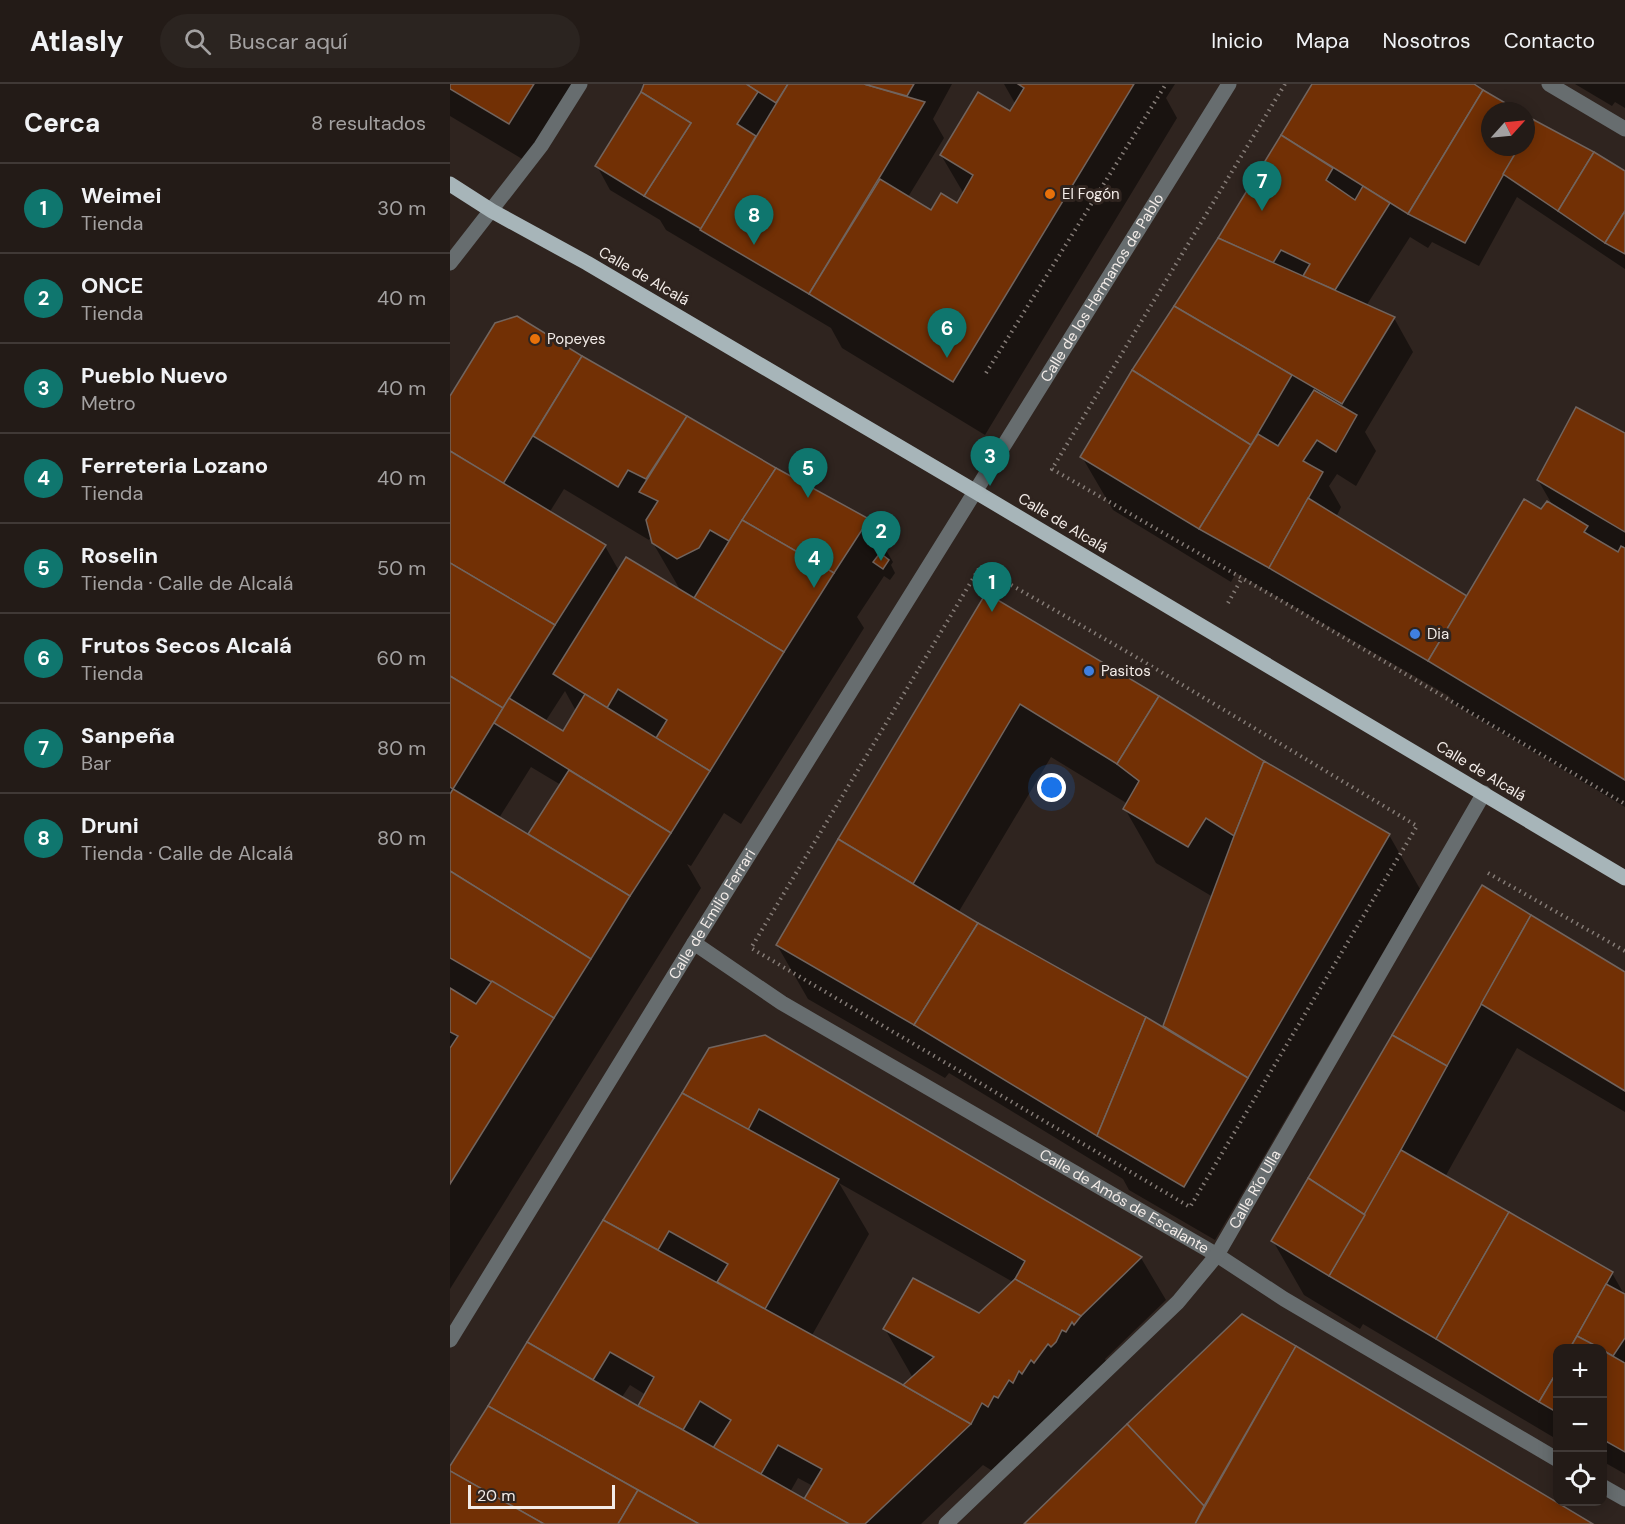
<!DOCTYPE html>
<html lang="es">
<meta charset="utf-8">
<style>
:root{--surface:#231b17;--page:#2b2420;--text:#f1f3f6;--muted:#a3a1a1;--line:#403936;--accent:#0f766e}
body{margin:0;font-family:"DM Sans",sans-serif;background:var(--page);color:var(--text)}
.controls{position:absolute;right:18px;bottom:18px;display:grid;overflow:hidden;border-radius:12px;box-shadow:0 3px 15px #0003}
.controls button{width:54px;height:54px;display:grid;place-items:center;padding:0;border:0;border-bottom:2px solid var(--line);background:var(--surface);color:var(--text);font:30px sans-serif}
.compass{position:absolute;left:1031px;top:18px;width:54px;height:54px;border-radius:50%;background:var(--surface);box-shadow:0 3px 15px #0003;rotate:63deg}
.scale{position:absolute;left:18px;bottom:15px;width:147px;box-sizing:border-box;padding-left:6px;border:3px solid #f3ece8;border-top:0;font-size:16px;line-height:21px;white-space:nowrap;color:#f3ece8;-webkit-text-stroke:4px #2f241f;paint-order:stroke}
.you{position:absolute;left:602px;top:704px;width:21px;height:21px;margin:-15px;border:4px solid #fff;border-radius:50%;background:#1a73e8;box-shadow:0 0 0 9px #1a73e833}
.badge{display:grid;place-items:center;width:39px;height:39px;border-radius:50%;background:var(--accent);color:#fff;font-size:20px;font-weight:700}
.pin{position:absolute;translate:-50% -50px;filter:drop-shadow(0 2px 3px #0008)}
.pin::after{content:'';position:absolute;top:32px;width:21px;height:18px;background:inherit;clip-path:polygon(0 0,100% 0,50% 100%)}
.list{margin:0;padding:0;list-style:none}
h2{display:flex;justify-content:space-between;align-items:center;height:78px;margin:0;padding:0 24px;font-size:26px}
h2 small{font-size:20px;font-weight:400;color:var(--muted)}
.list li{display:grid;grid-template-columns:39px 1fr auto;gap:18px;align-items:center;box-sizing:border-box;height:90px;padding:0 24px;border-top:2px solid var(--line)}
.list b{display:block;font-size:22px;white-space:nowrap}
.list p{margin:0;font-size:20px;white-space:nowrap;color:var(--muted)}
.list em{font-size:20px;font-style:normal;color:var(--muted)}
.icon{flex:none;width:33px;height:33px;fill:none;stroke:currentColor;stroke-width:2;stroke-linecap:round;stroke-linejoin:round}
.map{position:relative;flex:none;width:1175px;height:1440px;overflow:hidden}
header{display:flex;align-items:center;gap:36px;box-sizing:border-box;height:84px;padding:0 30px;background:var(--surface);border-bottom:2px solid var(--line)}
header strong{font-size:28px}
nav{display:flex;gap:33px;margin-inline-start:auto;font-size:21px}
.search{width:420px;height:54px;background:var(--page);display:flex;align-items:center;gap:15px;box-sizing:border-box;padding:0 21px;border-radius:33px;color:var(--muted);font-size:22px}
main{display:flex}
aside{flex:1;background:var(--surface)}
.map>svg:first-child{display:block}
.shadow{fill:#0007;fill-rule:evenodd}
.building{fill:#723005;stroke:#71645e;stroke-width:1.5}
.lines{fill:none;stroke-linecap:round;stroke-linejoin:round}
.path{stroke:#857c77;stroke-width:4;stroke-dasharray:1.5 4.5;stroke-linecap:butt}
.minor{stroke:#676d6f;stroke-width:15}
.primary{stroke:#a7b5b9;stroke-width:15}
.food-dot{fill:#e8710a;stroke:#2f241f;stroke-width:2}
.shop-dot{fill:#3f7fe0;stroke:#2f241f;stroke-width:2}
.labels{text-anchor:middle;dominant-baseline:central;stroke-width:6;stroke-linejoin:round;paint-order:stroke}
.poi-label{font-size:15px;fill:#f3ece8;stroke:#2f241f;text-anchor:start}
.street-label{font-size:15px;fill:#f3ece8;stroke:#2f241f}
</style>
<header>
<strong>Atlasly</strong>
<div class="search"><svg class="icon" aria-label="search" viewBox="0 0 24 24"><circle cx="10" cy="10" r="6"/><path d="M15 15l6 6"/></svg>Buscar aquí</div>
<nav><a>Inicio</a><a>Mapa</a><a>Nosotros</a><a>Contacto</a></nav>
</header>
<main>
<aside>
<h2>Cerca<small>8 resultados</small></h2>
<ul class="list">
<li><span class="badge">1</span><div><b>Weimei</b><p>Tienda</p></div><em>30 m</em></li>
<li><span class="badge">2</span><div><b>ONCE</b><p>Tienda</p></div><em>40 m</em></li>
<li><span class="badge">3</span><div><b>Pueblo Nuevo</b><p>Metro</p></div><em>40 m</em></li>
<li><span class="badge">4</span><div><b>Ferreteria Lozano</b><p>Tienda</p></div><em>40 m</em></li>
<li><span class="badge">5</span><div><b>Roselin</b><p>Tienda · Calle de Alcalá</p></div><em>50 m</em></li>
<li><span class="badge">6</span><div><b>Frutos Secos Alcalá</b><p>Tienda</p></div><em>60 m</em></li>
<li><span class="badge">7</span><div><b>Sanpeña</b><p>Bar</p></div><em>80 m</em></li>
<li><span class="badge">8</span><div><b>Druni</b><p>Tienda · Calle de Alcalá</p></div><em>80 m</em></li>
</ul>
</aside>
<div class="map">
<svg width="1175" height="1440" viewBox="0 0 1175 1440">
<rect width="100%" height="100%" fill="#2f241f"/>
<g class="shadow">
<path d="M 0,0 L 134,0 L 84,82 L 0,32 Z"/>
<path d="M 196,0 L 502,0 L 483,35 L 494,54 L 458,113 L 481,128 L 507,121 L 514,110 L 491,71 L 561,29 L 566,21 L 554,0 L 725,0 L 716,14 L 727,34 L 535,351 L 392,264 L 381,244 L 216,146 L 210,136 L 160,106 L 147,82 Z"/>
<path d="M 863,0 L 1021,0 L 1068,27 L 1040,27 L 1040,63 L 1076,63 L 1076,32 L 1175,88 L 1175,185 L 1067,113 L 1029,182 L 982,158 L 978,164 L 960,153 L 916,222 L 944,234 L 963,268 L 915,348 L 926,367 L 906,402 L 887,390 L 879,402 L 891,423 L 886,433 L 1017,514 L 1092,427 L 1103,422 L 1088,396 L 1175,351 L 1175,723 L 1004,620 L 999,612 L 786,489 L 781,498 L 663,426 L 632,373 L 684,287 L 770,155 Z"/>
<path d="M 1125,0 L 1175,0 L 1175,24 L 1165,18 L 1162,22 Z"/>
<path d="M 67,234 L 325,385 L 418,436 L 443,478 L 441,481 L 445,489 L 440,496 L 434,492 L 407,533 L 414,544 L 291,740 L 274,729 L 241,782 L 237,780 L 251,804 L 0,1205 L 0,314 ZM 114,405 L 199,456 L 202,451 L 203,459 L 232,509 L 169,487 L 155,462 L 99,429 ZM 115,607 L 126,627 L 113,649 L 95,638 ZM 81,683 L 111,701 L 79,752 L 49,734 Z"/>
<path d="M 537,511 L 813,679 L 939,751 L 970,805 L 765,1156 L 679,1106 L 673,1095 L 499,989 L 495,994 L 358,915 L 327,861 ZM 601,673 L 678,720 L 675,725 L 706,779 L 763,813 L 714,944 L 508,829 Z"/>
<path d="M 1032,803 L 1175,890 L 1175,1028 L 1067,964 L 995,1093 L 1162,1189 L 1175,1212 L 1175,1390 L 1152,1377 L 1152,1264 L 1108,1264 L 1108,1356 L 913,1240 L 910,1245 L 854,1211 L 823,1157 Z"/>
<path d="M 315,953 L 691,1174 L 716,1216 L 655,1275 L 661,1286 L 552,1393 L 533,1381 L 471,1440 L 0,1440 L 0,1387 L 155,1136 ZM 389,1099 L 563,1198 L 529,1231 L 435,1245 L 463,1294 L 458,1307 L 361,1253 L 419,1150 ZM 180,1301 L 196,1311 L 190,1323 L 172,1313 ZM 348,1394 L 363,1402 L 355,1417 L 340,1408 Z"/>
<path d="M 792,1232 L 846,1263 L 1141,1440 L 576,1440 Z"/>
</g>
<g class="building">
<path d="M 0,0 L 84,0 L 59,40 L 0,5 Z"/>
<path d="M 296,0 L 338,0 L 326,19 Z"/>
<path d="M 296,0 L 308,8 L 287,40 L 306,52 L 251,145 L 194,112 L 241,39 L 191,8 L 194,0 Z"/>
<path d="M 338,0 L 414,0 L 475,18 L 359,210 L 250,146 Z"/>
<path d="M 414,0 L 464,0 L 457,12 Z"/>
<path d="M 568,0 L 684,0 L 503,298 L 359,210 L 430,95 L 481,126 L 491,109 L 507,119 L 523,91 L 490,71 L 528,8 L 560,27 L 574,4 Z"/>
<path d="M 862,0 L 1024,0 L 1033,6 L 958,130 L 831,51 Z"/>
<path d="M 1033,6 L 1069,27 L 1040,27 L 1040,63 L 1069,63 L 1015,159 L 958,130 Z"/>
<path d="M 191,8 L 241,39 L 194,112 L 145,82 Z"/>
<path d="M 1076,31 L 1084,36 L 1076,50 Z"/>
<path d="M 1084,36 L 1144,68 L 1108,127 L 1053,90 L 1069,63 L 1076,63 L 1076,50 Z"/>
<path d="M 831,51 L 883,84 L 876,96 L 905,116 L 913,102 L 940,119 L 885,206 L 853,192 L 860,180 L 831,166 L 823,179 L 768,154 Z"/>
<path d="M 1144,68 L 1175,87 L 1175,127 L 1155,159 L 1108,127 Z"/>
<path d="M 1175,127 L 1175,170 L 1155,159 Z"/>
<path d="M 768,154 L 945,233 L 892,320 L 724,222 Z"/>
<path d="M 724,222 L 842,291 L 801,361 L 682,286 Z"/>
<path d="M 67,232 L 132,272 L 53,400 L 0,367 L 0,312 L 45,239 Z"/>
<path d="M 132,272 L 237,332 L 196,395 L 178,386 L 168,403 L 83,352 Z"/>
<path d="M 682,286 L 801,361 L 749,445 L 630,373 Z"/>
<path d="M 864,306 L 907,331 L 886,368 L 867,356 L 853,377 L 873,388 L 819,484 L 749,445 L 808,350 L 828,362 Z"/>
<path d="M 1126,323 L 1175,349 L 1175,448 L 1087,396 Z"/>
<path d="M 237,332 L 326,384 L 279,457 L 260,446 L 249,464 L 227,475 L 202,459 L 196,436 L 208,417 L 189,408 Z"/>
<path d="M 0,367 L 156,461 L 105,541 L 0,479 Z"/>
<path d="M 326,384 L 419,435 L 384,489 L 292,436 Z"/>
<path d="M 858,414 L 1017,512 L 978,577 L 819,484 Z"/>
<path d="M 1074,415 L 1091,425 L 1097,417 L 1138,442 L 1134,448 L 1168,468 L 1171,462 L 1175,464 L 1175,696 L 978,577 Z"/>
<path d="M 292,436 L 384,489 L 334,568 L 244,514 Z"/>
<path d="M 430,469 L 439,476 L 433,485 L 423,478 Z"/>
<path d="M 176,473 L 334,568 L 260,687 L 206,654 L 217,636 L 168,605 L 157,624 L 103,590 Z"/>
<path d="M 0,479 L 105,541 L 53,624 L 0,592 Z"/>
<path d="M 536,509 L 709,612 L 667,680 L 570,620 L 463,800 L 388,755 Z"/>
<path d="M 0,592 L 53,624 L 3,705 L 0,703 Z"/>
<path d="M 135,610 L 260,687 L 221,749 L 44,639 L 59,614 L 113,647 Z"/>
<path d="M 709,612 L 814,677 L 784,752 L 756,734 L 738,763 L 673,725 L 689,697 L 667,680 Z"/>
<path d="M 814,677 L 940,750 L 798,994 L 713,942 L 784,752 Z"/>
<path d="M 119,686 L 221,749 L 180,812 L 78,750 Z"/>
<path d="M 3,705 L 180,812 L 141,875 L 0,787 L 0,710 Z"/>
<path d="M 388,755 L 528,839 L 464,941 L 326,861 Z"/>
<path d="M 0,787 L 141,875 L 104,934 L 0,874 Z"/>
<path d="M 1032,801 L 1081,831 L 997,982 L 942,951 Z"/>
<path d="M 1081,831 L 1175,888 L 1175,1007 L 1031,920 Z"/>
<path d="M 528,839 L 696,933 L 647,1052 L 464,941 Z"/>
<path d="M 42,897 L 104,934 L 0,1100 L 0,964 L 8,952 L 0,948 L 0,904 L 26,920 Z"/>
<path d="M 696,933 L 798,994 L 734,1103 L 647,1052 Z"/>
<path d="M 315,951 L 692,1173 L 631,1232 L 565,1195 L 575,1177 L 309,1025 L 298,1046 L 232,1009 L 259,964 Z"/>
<path d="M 942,951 L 997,982 L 915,1131 L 858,1094 Z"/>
<path d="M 232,1009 L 389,1095 L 315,1225 L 267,1198 L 278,1180 L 219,1147 L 208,1166 L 153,1136 Z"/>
<path d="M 951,1066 L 1059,1128 L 986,1255 L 879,1192 Z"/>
<path d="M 858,1094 L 915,1131 L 879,1192 L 821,1157 Z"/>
<path d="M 1059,1128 L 1163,1188 L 1120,1264 L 1108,1264 L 1108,1286 L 1089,1318 L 986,1255 Z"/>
<path d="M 153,1136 L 453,1301 L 521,1340 L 415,1440 L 399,1440 L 354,1415 L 372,1385 L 328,1361 L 311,1390 L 263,1364 L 281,1336 L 250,1317 L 233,1346 L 188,1322 L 204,1293 L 160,1268 L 143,1296 L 77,1258 Z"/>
<path d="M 463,1194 L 529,1229 L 565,1195 L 631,1232 L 624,1241 L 622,1238 L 616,1248 L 612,1246 L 606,1258 L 601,1263 L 598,1260 L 584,1279 L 581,1276 L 572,1290 L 569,1287 L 563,1299 L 559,1296 L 548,1314 L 544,1312 L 538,1323 L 532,1319 L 521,1340 L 453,1301 L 484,1273 L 433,1245 Z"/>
<path d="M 1156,1200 L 1175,1210 L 1175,1254 L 1163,1272 L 1127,1252 Z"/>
<path d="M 792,1230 L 846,1262 L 754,1422 L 677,1340 Z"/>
<path d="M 1127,1252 L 1150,1264 L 1120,1264 Z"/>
<path d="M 77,1258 L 188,1322 L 233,1346 L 399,1440 L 249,1440 L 38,1322 Z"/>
<path d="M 846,1262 L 1143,1440 L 745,1440 Z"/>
<path d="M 1152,1266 L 1175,1279 L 1175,1368 L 1152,1355 Z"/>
<path d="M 1108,1286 L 1108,1329 L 1089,1318 Z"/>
<path d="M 38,1322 L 188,1406 L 168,1440 L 94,1440 L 0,1387 L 0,1382 Z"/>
<path d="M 677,1340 L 754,1422 L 745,1440 L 574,1440 Z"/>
<path d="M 0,1387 L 94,1440 L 0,1440 Z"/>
<path d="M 188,1406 L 249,1440 L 168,1440 Z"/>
</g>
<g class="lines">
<g class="path">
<path d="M 835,0 L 602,385 L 832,517 L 1175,720"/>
<path d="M 536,289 L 716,0"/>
<path d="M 530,483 L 686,573 L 967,742 L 740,1123 L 301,864 Z"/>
<path d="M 778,519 L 792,494"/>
<path d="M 1038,789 L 1175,867"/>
</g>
<g class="minor">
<path d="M 1099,0 L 1175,45"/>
<path d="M 0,179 L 91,62 L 130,0"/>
<path id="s1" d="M 244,859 L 332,919 L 767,1171 L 834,1215 L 1108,1376"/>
<path id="s2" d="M 0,1256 L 244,859 L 779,0"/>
<path d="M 1152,1402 L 1175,1415"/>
<path id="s3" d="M 496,1440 L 728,1218 L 767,1171 L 1034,709"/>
</g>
<path class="primary" d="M 0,100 L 42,127 L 137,179 L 526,408 L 1175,794"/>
</g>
<g class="food-dot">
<circle cx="600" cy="110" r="6"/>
<circle cx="85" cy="255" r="6"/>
</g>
<g class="shop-dot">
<circle cx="965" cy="550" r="6"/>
<circle cx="639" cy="587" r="6"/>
</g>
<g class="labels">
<g class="poi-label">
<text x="612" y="110">El Fogón</text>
<text x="97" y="255">Popeyes</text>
<text x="977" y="550">Dia</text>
<text x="651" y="587">Pasitos</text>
</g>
<g class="street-label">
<text transform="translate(194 192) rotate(30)">Calle de Alcalá</text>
<text stroke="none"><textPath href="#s2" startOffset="1238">Calle de los Hermanos de Pablo</textPath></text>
<text transform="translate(613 439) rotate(31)">Calle de Alcalá</text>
<text transform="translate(1031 687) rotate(31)">Calle de Alcalá</text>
<text stroke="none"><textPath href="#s2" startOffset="500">Calle de Emilio Ferrari</textPath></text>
<text stroke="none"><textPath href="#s3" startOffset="458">Calle Río Ulla</textPath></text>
<text stroke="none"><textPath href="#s1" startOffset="502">Calle de Amós de Escalante</textPath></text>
</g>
</g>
</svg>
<div class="controls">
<button>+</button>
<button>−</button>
<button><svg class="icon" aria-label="locate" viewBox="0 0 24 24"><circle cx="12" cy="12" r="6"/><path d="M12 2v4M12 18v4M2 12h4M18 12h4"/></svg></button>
</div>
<svg class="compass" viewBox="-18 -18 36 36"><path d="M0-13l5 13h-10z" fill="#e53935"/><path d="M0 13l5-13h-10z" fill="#a3a1a1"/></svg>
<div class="scale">20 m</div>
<div class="you"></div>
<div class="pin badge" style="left:542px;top:528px">1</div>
<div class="pin badge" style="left:431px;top:477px">2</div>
<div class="pin badge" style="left:540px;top:402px">3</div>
<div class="pin badge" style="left:364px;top:504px">4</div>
<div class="pin badge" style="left:358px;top:414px">5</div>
<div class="pin badge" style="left:497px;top:274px">6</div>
<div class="pin badge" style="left:812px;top:127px">7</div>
<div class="pin badge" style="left:304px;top:161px">8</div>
</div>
</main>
